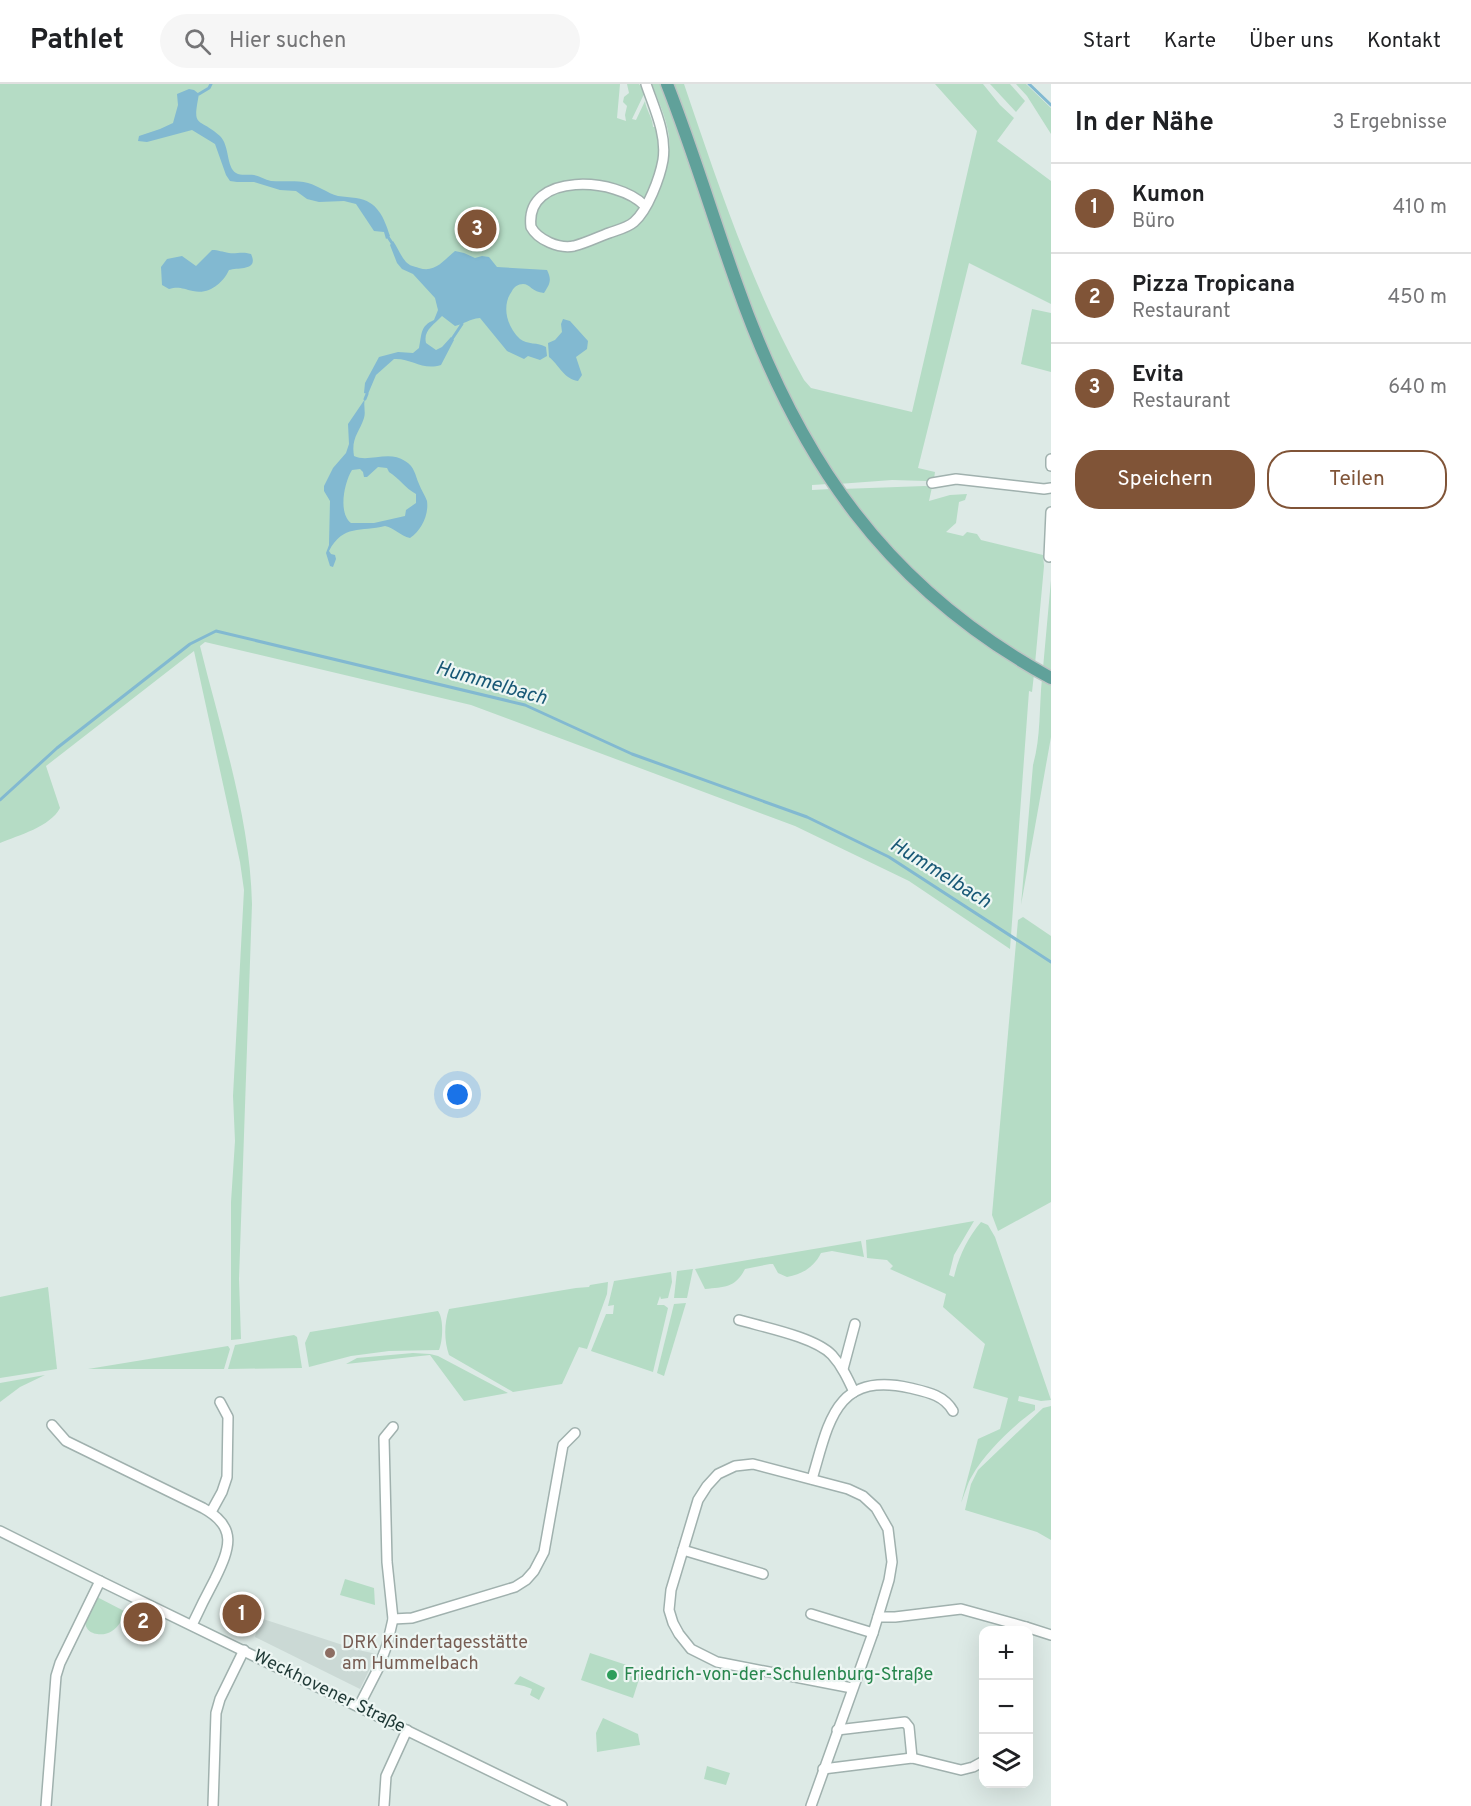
<!DOCTYPE html>
<html lang="de">
<meta charset="utf-8">
<style>
:root{--surface:#fff;--page:#f6f6f6;--text:#202124;--muted:#757577;--line:#e0e0e0;--accent:#805437}
body{margin:0;font-family:Overpass,sans-serif;background:var(--page);color:var(--text)}
.controls{position:absolute;right:18px;bottom:18px;display:grid;overflow:hidden;border-radius:12px;box-shadow:0 6px 24px #0002}
.controls button{width:54px;height:54px;display:grid;place-items:center;padding:0;border:0;border-bottom:2px solid var(--line);background:var(--surface);color:var(--text);font:30px sans-serif}
.you{position:absolute;left:458px;top:1011px;width:21px;height:21px;margin:-15px;border:4px solid #fff;border-radius:50%;background:#1a73e8;box-shadow:0 0 0 9px #1a73e833}
.badge{display:grid;place-items:center;width:39px;height:39px;border-radius:50%;background:var(--accent);color:#fff;font-size:20px;font-weight:700}
.pin{position:absolute;translate:-50% -50%;border:3px solid #fff;box-shadow:0 2px 6px #0006}
.list{margin:0;padding:0;list-style:none}
h2{display:flex;justify-content:space-between;align-items:center;height:78px;margin:0;padding:0 24px;font-size:26px}
h2 small{font-size:20px;font-weight:400;color:var(--muted)}
.list li{display:grid;grid-template-columns:39px 1fr auto;gap:18px;align-items:center;box-sizing:border-box;height:90px;padding:0 24px;border-top:2px solid var(--line)}
.list b{display:block;font-size:22px;white-space:nowrap}
.list p{margin:0;font-size:20px;white-space:nowrap;color:var(--muted)}
.list em{font-size:20px;font-style:normal;color:var(--muted)}
.actions{display:flex;gap:12px;padding:18px 24px}
.actions a{flex:1;padding:14px 0;border:2px solid var(--accent);border-radius:24px;text-align:center;font-size:21px;color:var(--accent)}
.actions .main{background:var(--accent);color:#fff}
.icon{flex:none;width:33px;height:33px;fill:none;stroke:currentColor;stroke-width:2;stroke-linecap:round;stroke-linejoin:round}
.map{position:relative;flex:none;width:1051px;height:1722px;overflow:hidden}
header{display:flex;align-items:center;gap:36px;box-sizing:border-box;height:84px;padding:0 30px;background:var(--surface);border-bottom:2px solid var(--line)}
header strong{font-size:28px}
nav{display:flex;gap:33px;margin-inline-start:auto;font-size:21px}
.search{width:420px;height:54px;background:var(--page);display:flex;align-items:center;gap:15px;box-sizing:border-box;padding:0 21px;border-radius:33px;color:var(--muted);font-size:22px}
main{display:flex}
aside{flex:1;background:var(--surface)}
.map>svg:first-child{display:block}
.built{fill:#cbd9d5}
.green{fill:#b5dcc5}
.water{fill:#82b9d1;fill-rule:evenodd}
.lines{fill:none;stroke-linecap:round;stroke-linejoin:round}
.stream{stroke:#82b9d1;stroke-width:3}
.minor-casing{stroke:#a0b1ae;stroke-width:12}
.major-casing{stroke:#bcc4c3;stroke-width:15}
.minor{stroke:#fff;stroke-width:9}
.major{stroke:#60a19a;stroke-width:12}
.education-dot{fill:#8d6e63;stroke:#edf6f3;stroke-width:2}
.leisure-dot{fill:#2e9e5b;stroke:#edf6f3;stroke-width:2}
.labels{text-anchor:middle;dominant-baseline:central;stroke-width:4.5;stroke-linejoin:round;paint-order:stroke}
.education-label{font-size:18px;fill:#785e54;stroke:#edf6f3;text-anchor:start}
.leisure-label{font-size:18px;fill:#27864d;stroke:#edf6f3;text-anchor:start}
.street-label{font-size:18px;fill:#1f3936;stroke:#edf6f3}
.water-label{font-size:20px;font-style:italic;fill:#185876;stroke:#edf6f3}
</style>
<header>
<strong>Pathlet</strong>
<div class="search"><svg class="icon" aria-label="search" viewBox="0 0 24 24"><circle cx="10" cy="10" r="6"/><path d="M15 15l6 6"/></svg>Hier suchen</div>
<nav><a>Start</a><a>Karte</a><a>Über uns</a><a>Kontakt</a></nav>
</header>
<main>
<div class="map">
<svg width="1051" height="1722" viewBox="0 0 1051 1722">
<rect width="100%" height="100%" fill="#ddeae6"/>
<path class="built" d="M 260,1534 L 358,1566 L 377,1570 L 360,1605 L 255,1553 Z"/>
<g class="green">
<path d="M 0,0 L 620,0 L 617,34 L 626,37 L 625,31 L 627,22 L 623,18 L 624,13 L 629,9 L 627,0 L 639,0 L 645,8 L 632,35 L 636,36 L 645,17 C 646,26 653,34 653,43 L 657,43 L 668,73 C 674,48 660,23 652,0 L 661,0 L 781,320 L 796,349 L 828,400 L 812,401 L 812,406 L 831,405 L 877,463 L 1034,590 L 1032,608 L 1029,607 L 1010,865 L 909,797 L 795,742 L 471,621 L 205,558 L 200,562 C 221,647 250,733 252,820 L 239,1195 L 241,1255 L 231,1256 L 231,1118 L 235,1057 L 233,1012 L 244,806 L 240,778 L 194,567 L 46,682 L 60,724 C 50,743 19,751 0,759 Z"/>
<path d="M 672,0 L 684,0 C 718,100 752,203 804,296 L 811,304 L 912,328 L 977,47 L 935,0 L 983,0 L 1000,21 L 1014,34 L 997,57 L 1051,97 L 1051,220 L 969,179 L 918,384 L 935,388 L 934,395 L 927,397 L 892,396 L 838,400 L 783,303 L 748,218 Z"/>
<path d="M 990,0 L 1010,0 L 1025,17 L 1016,28 Z"/>
<path d="M 1016,0 L 1026,0 L 1051,24 L 1051,50 L 1027,12 Z"/>
<path d="M 1032,225 L 1051,229 L 1051,288 L 1021,280 Z"/>
<path d="M 925,402 L 932,403 L 929,417 L 950,411 L 967,410 L 965,416 L 959,418 L 956,439 L 946,448 L 963,452 L 967,448 L 977,450 L 981,456 L 1043,471 L 1044,482 L 1035,580 L 961,530 L 908,483 L 842,405 Z"/>
<path d="M 1051,496 L 1051,589 L 1043,584 Z"/>
<path d="M 1042,594 L 1051,599 L 1051,653 L 1021,821 L 1033,681 C 1041,653 1039,624 1042,594 Z"/>
<path d="M 1023,833 L 1051,852 L 1051,1118 L 998,1147 L 992,1131 L 1018,836 Z"/>
<path d="M 974,1137 L 954,1171 L 949,1191 L 954,1193 C 959,1172 967,1155 981,1138 L 988,1141 L 995,1153 L 1051,1316 L 1041,1317 L 1019,1312 L 1018,1317 L 1035,1321 L 1035,1326 C 1013,1342 985,1369 972,1392 C 967,1400 965,1410 961,1419 L 978,1355 L 1000,1345 L 1008,1314 L 973,1304 L 985,1260 L 943,1223 L 946,1210 L 890,1185 L 893,1182 L 887,1176 L 867,1174 L 866,1156 Z"/>
<path d="M 861,1157 L 864,1173 L 832,1167 L 821,1169 C 814,1183 803,1190 787,1193 L 778,1189 L 773,1180 L 770,1180 L 745,1185 C 735,1204 725,1203 705,1205 L 695,1185 Z"/>
<path d="M 693,1185 L 687,1214 L 674,1214 L 677,1187 Z"/>
<path d="M 671,1188 L 672,1198 L 668,1214 L 661,1215 L 660,1212 L 657,1221 L 664,1221 L 668,1224 L 653,1288 L 591,1267 L 606,1230 L 613,1230 L 614,1221 L 608,1222 L 614,1197 Z"/>
<path d="M 608,1198 L 607,1210 L 587,1265 L 579,1263 L 562,1300 L 513,1308 L 449,1271 C 444,1257 444,1239 449,1225 L 576,1204 L 589,1203 L 590,1201 Z"/>
<path d="M 48,1203 L 57,1285 L 0,1294 L 0,1213 Z"/>
<path d="M 686,1219 L 664,1292 L 657,1289 L 674,1220 Z"/>
<path d="M 438,1227 C 444,1235 443,1257 439,1266 L 389,1267 L 351,1272 L 309,1283 L 305,1259 L 310,1248 Z"/>
<path d="M 294,1251 L 297,1253 L 302,1284 L 228,1285 L 235,1261 Z"/>
<path d="M 228,1262 L 230,1265 L 224,1285 L 88,1285 Z"/>
<path d="M 413,1269 L 430,1270 L 438,1272 L 508,1309 L 464,1317 L 430,1271 L 346,1280 L 357,1274 Z"/>
<path d="M 45,1291 L 20,1303 L 0,1318 L 0,1299 Z"/>
<path d="M 1051,1322 L 1051,1456 L 1037,1448 L 965,1426 L 971,1400 L 978,1386 L 1043,1324 Z"/>
<path d="M 345,1495 L 374,1504 L 375,1521 L 340,1511 Z"/>
<path d="M 97,1513 L 126,1528 C 122,1535 119,1543 112,1547 C 102,1554 82,1550 86,1535 C 88,1528 94,1520 97,1513 Z"/>
<path d="M 590,1569 L 642,1586 L 633,1614 L 581,1596 Z"/>
<path d="M 520,1592 L 545,1604 L 539,1616 L 530,1611 L 532,1605 L 524,1602 L 514,1600 Z"/>
<path d="M 603,1634 L 638,1650 L 640,1661 L 597,1668 L 596,1649 Z"/>
<path d="M 707,1682 L 730,1689 L 726,1701 L 704,1695 Z"/>
</g>
<g class="water">
<path d="M 189,5 L 194,6 L 199,10 C 192,46 198,32 220,52 C 230,62 226,83 236,89 C 241,92 248,90 254,91 C 260,92 265,96 271,97 C 284,98 296,96 308,99 C 319,102 327,109 338,112 C 344,113 350,113 356,114 C 378,117 384,134 390,152 L 386,155 L 384,148 L 374,147 L 356,120 L 344,117 L 319,118 L 307,115 L 296,107 L 280,106 L 254,98 L 237,98 L 230,97 L 226,91 L 215,60 L 192,46 L 147,58 L 138,57 L 139,52 L 160,45 L 173,39 L 178,21 L 177,10 Z"/>
<path d="M 393,157 C 398,164 400,171 406,178 C 410,182 413,182 419,184 C 435,189 443,177 455,167 L 464,169 L 475,174 L 482,172 L 489,173 L 497,183 L 547,186 C 552,196 550,200 544,209 C 532,208 530,200 523,200 C 518,200 514,203 512,207 C 501,222 507,243 520,255 C 527,261 538,258 546,263 L 547,272 L 540,276 L 528,272 L 524,275 L 507,267 L 480,234 C 468,235 465,240 455,242 L 442,232 C 434,241 423,246 426,259 L 436,266 L 442,263 L 451,253 L 454,256 L 441,281 C 422,287 412,274 394,275 L 376,291 L 368,310 L 364,309 L 365,299 L 379,273 L 398,268 L 413,269 L 419,264 C 422,250 420,242 434,236 L 438,226 L 435,214 L 413,190 L 402,185 L 397,179 L 390,161 Z"/>
<path d="M 212,166 C 219,166 222,168 229,169 C 237,170 242,167 251,170 C 259,187 239,183 229,186 C 223,199 209,211 193,207 C 183,205 179,202 169,205 L 162,201 L 161,183 L 167,175 L 182,172 L 196,182 Z"/>
<path d="M 563,235 L 570,237 L 588,257 L 587,265 L 576,273 L 582,291 L 578,297 C 564,295 559,281 549,273 L 548,259 L 555,256 L 562,248 L 561,240 Z"/>
<path d="M 365,315 C 363,321 366,328 364,334 C 359,349 351,354 354,372 C 368,379 389,366 405,377 C 415,383 415,391 419,400 C 421,406 425,411 427,417 C 429,431 421,447 410,454 C 400,452 395,444 385,442 C 361,448 343,440 329,467 L 331,470 L 335,471 L 336,475 L 333,483 L 330,482 L 326,469 L 329,461 L 330,417 L 324,407 L 324,402 L 333,384 L 346,369 L 349,360 L 348,340 ZM 378,383 L 387,384 L 389,388 C 399,394 405,404 416,410 L 416,419 L 406,426 L 405,432 L 374,439 L 351,439 C 338,429 344,399 352,386 L 360,385 L 363,388 L 364,393 L 367,393 Z"/>
</g>
<g class="lines">
<g class="stream">
<path d="M 1029,0 L 1051,21"/>
<path d="M 199,10 L 209,4 L 211,0"/>
<path d="M 388,153 L 392,159"/>
<path d="M 452,255 L 462,240"/>
<path d="M 365,315 L 367,310"/>
<path d="M 0,716 L 57,664 L 190,560 L 216,547 L 525,621 L 632,670 L 807,733 L 889,773 L 1051,878"/>
</g>
<defs>
<g id="minor">
<path d="M 645,122 C 618,93 524,87 531,143 C 538,156 559,165 574,162 C 586,159 598,153 609,149 C 617,146 627,144 634,138 C 648,126 660,93 663,76 C 667,50 654,24 646,0"/>
<path d="M 1051,375 L 1051,382"/>
<path d="M 932,399 L 956,395 L 1044,405 L 1051,404"/>
<path d="M 1049,473 L 1051,428"/>
<path d="M 739,1236 C 763,1243 815,1253 832,1271 C 842,1282 848,1295 854,1308"/>
<path d="M 843,1285 L 855,1240"/>
<path d="M 52,1341 L 66,1357 L 203,1424 C 238,1443 230,1464 215,1495 C 207,1510 199,1526 192,1541"/>
<path d="M 812,1395 C 829,1338 835,1287 910,1304 C 927,1308 944,1311 953,1327"/>
<path d="M 211,1428 L 222,1408 L 227,1393 L 228,1333 L 220,1318"/>
<path d="M 0,1447 L 100,1497 L 562,1722"/>
<path d="M 683,1466 L 763,1490"/>
<path d="M 811,1530 L 873,1549"/>
<path d="M 878,1533 L 895,1533 L 961,1525 L 1026,1543 L 1025,1546"/>
<path d="M 393,1535 L 412,1534 L 515,1503 L 526,1496 L 534,1487 L 544,1468 L 563,1361 L 575,1349"/>
<path d="M 1026,1543 L 1051,1551"/>
<path d="M 359,1622 L 378,1585 L 387,1561 L 393,1535 L 387,1478 L 384,1354 L 393,1343"/>
<path d="M 837,1646 L 905,1638 L 909,1643 L 912,1674"/>
<path d="M 823,1685 L 912,1674 L 961,1686 L 973,1683 L 984,1677"/>
<path d="M 46,1722 L 56,1592 L 60,1579 L 100,1497"/>
<path d="M 213,1722 L 216,1629 L 220,1615 L 244,1566"/>
<path d="M 384,1722 L 386,1692 L 407,1646"/>
<path d="M 811,1722 L 873,1549 L 889,1496 L 892,1478 L 888,1445 L 876,1424 L 863,1412 L 848,1405 L 753,1380 L 735,1382 L 718,1390 L 707,1402 L 698,1416 L 671,1506 L 669,1526 L 673,1539 L 679,1550 L 691,1565 L 717,1578 L 852,1604"/>
</g>
<path id="major" d="M 667,0 C 693,66 713,134 737,201 C 798,375 886,504 1051,594"/>
</defs>
<use href="#minor" class="minor-casing"/>
<use href="#major" class="major-casing"/>
<use href="#minor" class="minor"/>
<use href="#major" class="major"/>
</g>
<circle class="education-dot" cx="330" cy="1569" r="6"/>
<circle class="leisure-dot" cx="612" cy="1591" r="6"/>
<g class="labels">
<g class="education-label">
<text x="342" y="1559">DRK Kindertagesstätte<tspan x="342" dy="21">am Hummelbach</tspan></text>
</g>
<g class="leisure-label">
<text x="624" y="1591">Friedrich-von-der-Schulenburg-Straße</text>
</g>
<g class="street-label">
<text transform="translate(329 1608) rotate(26)">Weckhovener Straße</text>
</g>
<g class="water-label">
<text transform="translate(491 600) rotate(16)">Hummelbach</text>
<text transform="translate(940 790) rotate(32)">Hummelbach</text>
</g>
</g>
</svg>
<div class="controls">
<button>+</button>
<button>−</button>
<button><svg class="icon" aria-label="layers" viewBox="0 0 24 24"><path d="M12 4l9 5-9 5-9-5zM3 14l9 5 9-5"/></svg></button>
</div>
<div class="you"></div>
<div class="pin badge" style="left:242px;top:1530px">1</div>
<div class="pin badge" style="left:143px;top:1538px">2</div>
<div class="pin badge" style="left:477px;top:145px">3</div>
</div>
<aside>
<h2>In der Nähe<small>3 Ergebnisse</small></h2>
<ul class="list">
<li><span class="badge">1</span><div><b>Kumon</b><p>Büro</p></div><em>410 m</em></li>
<li><span class="badge">2</span><div><b>Pizza Tropicana</b><p>Restaurant</p></div><em>450 m</em></li>
<li><span class="badge">3</span><div><b>Evita</b><p>Restaurant</p></div><em>640 m</em></li>
</ul>
<div class="actions"><a class="main">Speichern</a><a>Teilen</a></div>
</aside>
</main>
